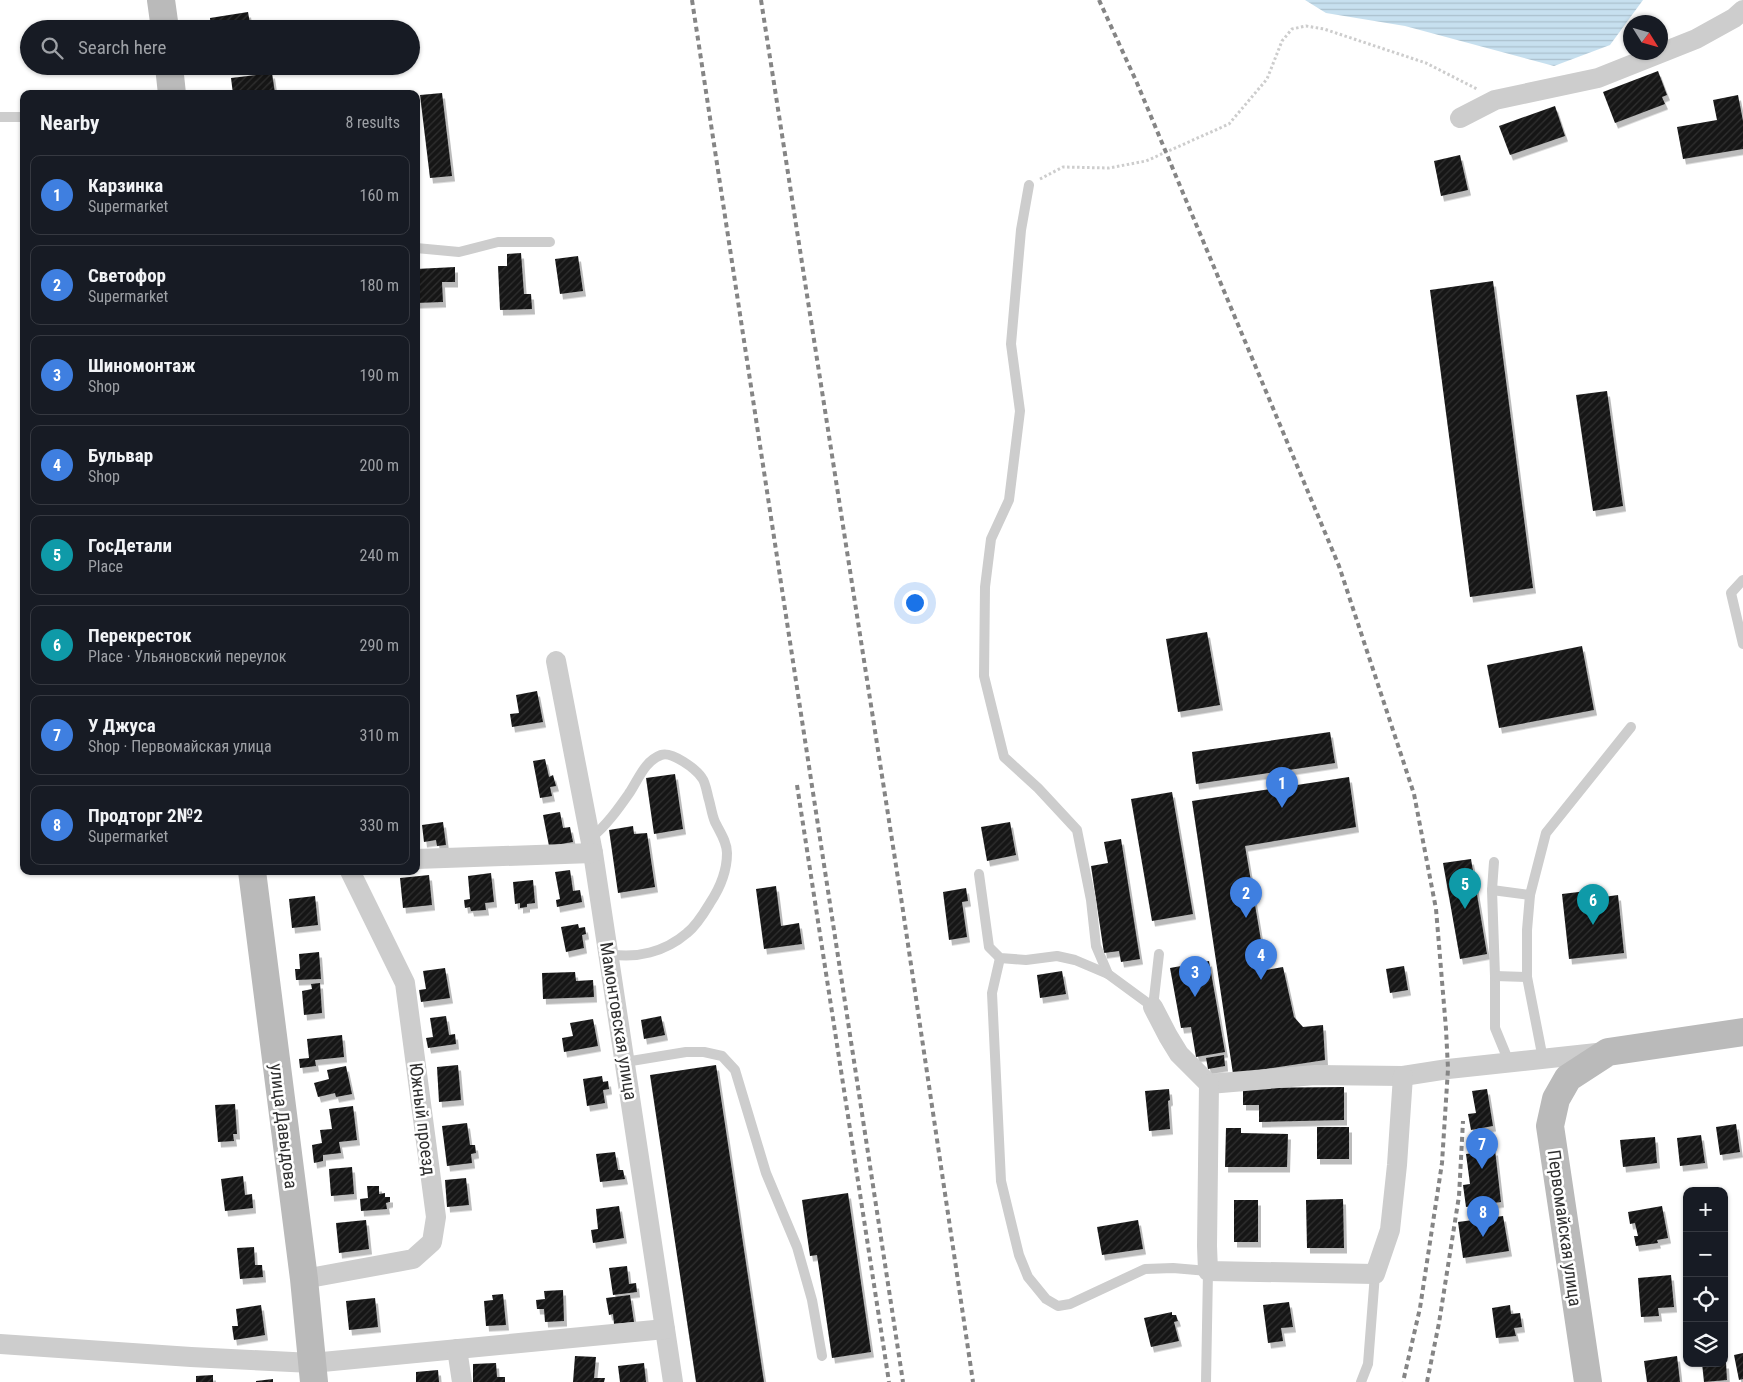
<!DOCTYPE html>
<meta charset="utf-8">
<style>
:root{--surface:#171b24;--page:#20242c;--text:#f1f3f6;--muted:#9ea1a6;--line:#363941;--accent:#f52335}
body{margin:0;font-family:"Roboto Condensed",sans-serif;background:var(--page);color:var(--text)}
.controls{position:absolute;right:15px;bottom:15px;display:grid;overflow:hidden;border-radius:10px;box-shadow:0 1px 4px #0004}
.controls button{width:45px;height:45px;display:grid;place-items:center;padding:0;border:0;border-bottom:1px solid var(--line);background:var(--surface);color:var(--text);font:25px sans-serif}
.compass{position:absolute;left:1623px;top:15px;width:45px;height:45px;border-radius:50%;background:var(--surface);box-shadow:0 1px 4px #0004;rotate:127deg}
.you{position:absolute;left:914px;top:602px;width:18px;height:18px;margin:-12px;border:4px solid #fff;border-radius:50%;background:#1a73e8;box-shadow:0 0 0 8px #1a73e833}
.badge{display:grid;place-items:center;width:32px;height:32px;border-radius:50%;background:var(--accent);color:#fff;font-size:16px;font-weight:700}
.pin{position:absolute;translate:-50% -41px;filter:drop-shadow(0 1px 2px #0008)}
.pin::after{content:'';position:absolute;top:26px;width:18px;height:15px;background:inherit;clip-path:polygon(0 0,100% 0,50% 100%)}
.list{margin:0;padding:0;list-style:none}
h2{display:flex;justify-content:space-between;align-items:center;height:65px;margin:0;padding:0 20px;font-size:21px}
h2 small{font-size:16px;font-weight:400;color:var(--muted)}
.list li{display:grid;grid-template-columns:32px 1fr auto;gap:15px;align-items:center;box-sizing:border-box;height:80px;margin:0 10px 10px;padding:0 10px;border:1px solid var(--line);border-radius:10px}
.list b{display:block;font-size:19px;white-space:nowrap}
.list p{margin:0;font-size:16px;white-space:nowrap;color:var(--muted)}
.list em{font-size:16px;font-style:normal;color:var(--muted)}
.icon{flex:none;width:28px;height:28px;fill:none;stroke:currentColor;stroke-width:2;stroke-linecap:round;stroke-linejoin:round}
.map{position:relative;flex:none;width:1743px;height:1382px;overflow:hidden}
.search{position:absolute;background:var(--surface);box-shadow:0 1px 4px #0004;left:20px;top:20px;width:400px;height:55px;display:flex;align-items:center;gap:12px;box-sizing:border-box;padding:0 18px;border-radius:28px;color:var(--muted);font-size:19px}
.panel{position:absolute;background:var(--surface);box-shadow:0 1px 4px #0004;left:20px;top:90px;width:400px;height:785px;border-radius:10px}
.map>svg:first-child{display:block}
.water{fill:url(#water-rules)}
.building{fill:url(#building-hatch);filter:url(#shadow)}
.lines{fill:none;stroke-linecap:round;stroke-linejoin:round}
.path{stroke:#cdcdcd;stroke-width:3;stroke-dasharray:2.5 2.5;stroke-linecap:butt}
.service{stroke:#cdcdcd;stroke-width:10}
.minor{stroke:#cdcdcd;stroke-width:20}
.secondary{stroke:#bababa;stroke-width:28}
.rail{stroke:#858585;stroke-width:4;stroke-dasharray:5 4;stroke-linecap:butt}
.labels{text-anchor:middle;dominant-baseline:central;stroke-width:5;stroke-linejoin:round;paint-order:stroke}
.street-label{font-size:18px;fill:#303030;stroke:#fff}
</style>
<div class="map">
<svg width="1743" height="1382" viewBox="0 0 1743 1382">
<defs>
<pattern id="water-rules" width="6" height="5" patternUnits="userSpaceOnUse" patternTransform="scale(1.25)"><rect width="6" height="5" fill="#c7e0ef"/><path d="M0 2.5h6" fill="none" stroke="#abc0cd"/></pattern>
<pattern id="building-hatch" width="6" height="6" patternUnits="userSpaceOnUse" patternTransform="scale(1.25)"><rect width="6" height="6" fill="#171717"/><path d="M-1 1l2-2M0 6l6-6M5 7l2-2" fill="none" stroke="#303030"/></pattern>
<filter id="shadow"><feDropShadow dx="3" dy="5.5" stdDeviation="0" flood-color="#0004"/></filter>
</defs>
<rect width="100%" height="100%" fill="#fff"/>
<path class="water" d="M 1305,0 L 1643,0 L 1610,45 L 1554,66 L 1405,26 L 1326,13 Z"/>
<g class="building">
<path d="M 248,12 L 251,29 L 211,29 L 210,18 Z"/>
<path d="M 1658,71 L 1667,95 L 1662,97 L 1665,104 L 1615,123 L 1603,92 Z"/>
<path d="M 272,73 L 275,93 L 233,94 L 231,78 Z"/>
<path d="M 442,93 L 452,176 L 430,178 L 420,95 Z"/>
<path d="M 1738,95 L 1743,121 L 1743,149 L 1683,159 L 1677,127 L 1717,120 L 1713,100 Z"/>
<path d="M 1555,106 L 1565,136 L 1510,155 L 1499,126 Z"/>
<path d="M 1460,155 L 1468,190 L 1441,196 L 1434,161 Z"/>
<path d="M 521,253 L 524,294 L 531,294 L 532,309 L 500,310 L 498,266 L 507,266 L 507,254 Z"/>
<path d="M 578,256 L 583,291 L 560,294 L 555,259 Z"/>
<path d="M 455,267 L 455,282 L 442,282 L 443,302 L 416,303 L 416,269 Z"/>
<path d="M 1493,281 L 1533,588 L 1470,597 L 1430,290 Z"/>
<path d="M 1607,391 L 1623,506 L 1593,511 L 1576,395 Z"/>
<path d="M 1207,632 L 1220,705 L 1178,712 L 1166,639 Z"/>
<path d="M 1582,646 L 1594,710 L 1499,728 L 1487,665 Z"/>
<path d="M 537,691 L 543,722 L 512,727 L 510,714 L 519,713 L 516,695 Z"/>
<path d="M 1330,732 L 1335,763 L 1196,784 L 1192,752 Z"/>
<path d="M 545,759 L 549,777 L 553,775 L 556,786 L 550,787 L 552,796 L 540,798 L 533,761 Z"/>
<path d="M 675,774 L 683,829 L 654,834 L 646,778 Z"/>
<path d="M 1349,777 L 1356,827 L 1245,846 L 1266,970 L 1283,967 L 1294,1017 L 1303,1027 L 1323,1025 L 1325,1060 L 1233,1074 L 1192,801 Z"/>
<path d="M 1172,792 L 1193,914 L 1152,921 L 1131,799 Z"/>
<path d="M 560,812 L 563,828 L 570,827 L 573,842 L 549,846 L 543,815 Z"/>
<path d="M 443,822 L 446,845 L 437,846 L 436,840 L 424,842 L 422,825 Z"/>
<path d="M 1010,822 L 1016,855 L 987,861 L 981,827 Z"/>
<path d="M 633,826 L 634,834 L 647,833 L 655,887 L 618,893 L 609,830 Z"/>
<path d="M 1121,839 L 1140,959 L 1121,962 L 1119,951 L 1104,953 L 1091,866 L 1108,863 L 1104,842 Z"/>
<path d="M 1471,859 L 1487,954 L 1460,959 L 1443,863 Z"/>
<path d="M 570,870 L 573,891 L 580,890 L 582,902 L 557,907 L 556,900 L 560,899 L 555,872 Z"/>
<path d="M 491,873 L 494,902 L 485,903 L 486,910 L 471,911 L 470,907 L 465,908 L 464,900 L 470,899 L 468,876 Z"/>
<path d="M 429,875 L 432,905 L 403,908 L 400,878 Z"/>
<path d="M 533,880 L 535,903 L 527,904 L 527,907 L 520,908 L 520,903 L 515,904 L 513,882 Z"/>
<path d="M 776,886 L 781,926 L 799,923 L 802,944 L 764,949 L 756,889 Z"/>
<path d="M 966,888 L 968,901 L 962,902 L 967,937 L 949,940 L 943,892 Z"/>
<path d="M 1595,890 L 1596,898 L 1618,895 L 1624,953 L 1569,959 L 1562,894 Z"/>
<path d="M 315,896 L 318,925 L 292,928 L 289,899 Z"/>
<path d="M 578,924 L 579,928 L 585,927 L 586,934 L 582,935 L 584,948 L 566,952 L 561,927 Z"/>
<path d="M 319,952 L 321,979 L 296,980 L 295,969 L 300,969 L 299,954 Z"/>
<path d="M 1209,961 L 1225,1052 L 1196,1057 L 1191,1027 L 1181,1028 L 1170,968 Z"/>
<path d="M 1404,966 L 1408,990 L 1390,993 L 1386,969 Z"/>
<path d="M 445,968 L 450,998 L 421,1002 L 419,990 L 426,989 L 423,971 Z"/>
<path d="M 1062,971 L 1066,994 L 1040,998 L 1037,975 Z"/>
<path d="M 575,972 L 576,981 L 593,980 L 594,997 L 543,999 L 542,973 Z"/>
<path d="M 320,983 L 322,1013 L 304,1015 L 302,991 L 312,989 L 311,984 Z"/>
<path d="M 446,1016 L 449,1035 L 455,1034 L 456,1044 L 428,1048 L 426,1038 L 433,1037 L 430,1018 Z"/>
<path d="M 661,1016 L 665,1035 L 644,1039 L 641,1020 Z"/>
<path d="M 593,1019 L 598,1046 L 564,1052 L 562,1038 L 573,1036 L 570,1023 Z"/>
<path d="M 342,1035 L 344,1057 L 315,1060 L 316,1066 L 300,1068 L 299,1059 L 309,1058 L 307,1039 Z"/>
<path d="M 1224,1055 L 1225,1066 L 1208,1069 L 1206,1058 Z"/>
<path d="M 458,1065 L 461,1100 L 439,1102 L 437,1067 Z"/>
<path d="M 716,1065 L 764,1382 L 696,1382 L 650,1075 Z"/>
<path d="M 346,1066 L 352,1094 L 336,1097 L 335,1093 L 318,1097 L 314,1083 L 329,1079 L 327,1070 Z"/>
<path d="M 602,1076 L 603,1082 L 608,1081 L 609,1089 L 603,1090 L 605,1103 L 587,1106 L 583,1079 Z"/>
<path d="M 1344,1087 L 1344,1120 L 1259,1122 L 1259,1105 L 1243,1105 L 1243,1088 Z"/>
<path d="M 1169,1089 L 1170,1100 L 1168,1101 L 1170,1129 L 1149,1131 L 1145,1091 Z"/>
<path d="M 1487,1089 L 1493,1126 L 1471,1130 L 1468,1114 L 1476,1113 L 1472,1091 Z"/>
<path d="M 235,1104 L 237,1134 L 233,1134 L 234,1141 L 218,1142 L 215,1105 Z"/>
<path d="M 353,1106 L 357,1140 L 339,1142 L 341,1153 L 323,1155 L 323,1161 L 314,1163 L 312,1145 L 322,1143 L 320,1130 L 332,1129 L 329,1109 Z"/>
<path d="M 467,1123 L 470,1145 L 475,1145 L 476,1153 L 471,1154 L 472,1163 L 447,1166 L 442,1126 Z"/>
<path d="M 1736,1124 L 1740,1152 L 1720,1155 L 1716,1127 Z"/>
<rect x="1317" y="1127" width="32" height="32"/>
<path d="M 1226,1128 L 1241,1128 L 1241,1133 L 1288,1134 L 1287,1167 L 1225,1167 Z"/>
<path d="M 1701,1135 L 1705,1163 L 1680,1166 L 1677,1138 Z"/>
<path d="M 1655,1137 L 1657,1163 L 1623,1167 L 1620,1140 Z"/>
<path d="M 1495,1150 L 1501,1202 L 1466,1207 L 1463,1185 L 1470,1184 L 1466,1154 Z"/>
<path d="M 615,1152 L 618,1170 L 623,1170 L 625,1179 L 600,1182 L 596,1154 Z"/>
<path d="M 352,1167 L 354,1194 L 331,1196 L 329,1169 Z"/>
<path d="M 243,1176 L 245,1195 L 252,1194 L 253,1208 L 225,1211 L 221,1179 Z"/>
<path d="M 466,1178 L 469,1205 L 447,1207 L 445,1180 Z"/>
<path d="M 367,1186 L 379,1186 L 379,1194 L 385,1193 L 385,1197 L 390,1197 L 390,1202 L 386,1203 L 387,1209 L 361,1211 L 360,1199 L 368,1198 Z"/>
<path d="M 848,1193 L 871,1352 L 832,1358 L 817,1255 L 810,1256 L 802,1200 Z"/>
<path d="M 1343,1199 L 1344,1248 L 1307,1248 L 1306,1200 Z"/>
<rect x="1234" y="1200" width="24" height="42"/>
<path d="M 619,1206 L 624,1238 L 593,1243 L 591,1230 L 598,1229 L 596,1209 Z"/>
<path d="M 1662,1206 L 1668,1238 L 1657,1240 L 1658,1243 L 1636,1246 L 1634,1236 L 1638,1236 L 1635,1223 L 1630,1224 L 1628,1212 Z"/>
<path d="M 1503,1216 L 1509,1251 L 1463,1258 L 1458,1222 Z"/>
<path d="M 366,1220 L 369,1249 L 339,1253 L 336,1223 Z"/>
<path d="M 1138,1220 L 1143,1249 L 1102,1255 L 1097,1227 Z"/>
<path d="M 254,1247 L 255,1265 L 262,1265 L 263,1277 L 240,1279 L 237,1248 Z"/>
<path d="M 627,1266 L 629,1284 L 636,1283 L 637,1292 L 613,1295 L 609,1268 Z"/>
<path d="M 1671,1275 L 1674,1307 L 1658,1308 L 1659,1316 L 1641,1317 L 1638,1278 Z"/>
<path d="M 563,1290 L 564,1321 L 545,1322 L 544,1309 L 537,1309 L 536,1300 L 545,1299 L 544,1291 Z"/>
<path d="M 503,1294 L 506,1325 L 486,1326 L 484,1301 L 493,1300 L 492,1295 Z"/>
<path d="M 630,1295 L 634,1322 L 614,1324 L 613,1314 L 609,1315 L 606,1298 Z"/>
<path d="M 375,1298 L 378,1327 L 349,1330 L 346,1301 Z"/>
<path d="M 1289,1302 L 1293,1327 L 1281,1328 L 1283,1341 L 1268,1343 L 1263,1305 Z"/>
<path d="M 261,1305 L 265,1335 L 234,1340 L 232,1326 L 238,1326 L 236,1309 Z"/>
<path d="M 1510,1305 L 1511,1314 L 1520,1313 L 1522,1327 L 1514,1328 L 1516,1336 L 1496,1338 L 1492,1308 Z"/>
<path d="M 1172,1312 L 1172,1315 L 1176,1315 L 1178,1321 L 1174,1322 L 1179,1341 L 1151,1347 L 1144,1318 Z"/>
<path d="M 1743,1353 L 1743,1379 L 1739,1380 L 1734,1355 Z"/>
<path d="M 575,1356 L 596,1357 L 594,1378 L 605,1378 L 604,1382 L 573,1382 Z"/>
<path d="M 1677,1356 L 1680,1382 L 1647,1382 L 1644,1361 Z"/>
<path d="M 496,1363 L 497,1377 L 505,1377 L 505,1382 L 473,1382 L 473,1364 Z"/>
<path d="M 644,1363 L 646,1382 L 620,1382 L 618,1366 Z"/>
<path d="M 1702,1363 L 1726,1363 L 1727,1380 L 1704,1382 Z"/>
<path d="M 438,1370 L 439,1382 L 416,1382 L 416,1372 Z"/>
<path d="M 213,1375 L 213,1382 L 196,1382 L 196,1376 Z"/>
<path d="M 273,1379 L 273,1382 L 256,1382 L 256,1381 Z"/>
</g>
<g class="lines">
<path class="path" d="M 1040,179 L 1063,167 L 1109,168 L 1146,161 L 1229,124 L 1267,79 L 1282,41 L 1292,29 L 1306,26 L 1324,29 L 1426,63 L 1477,89"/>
<g class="service">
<path d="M 0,117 L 24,117"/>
<path d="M 1029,185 L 1021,230 L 1011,344 L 1020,411 L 1009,500 L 991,539 L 985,587 L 984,676 L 1004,757 L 1038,788 L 1077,830 L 1091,900 L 1096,946 L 1108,974 L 1153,1007 L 1159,954"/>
<path d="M 416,248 L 459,252 L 498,242 L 550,242"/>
<path d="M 1743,580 L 1731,593 L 1743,644"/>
<path d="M 591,838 C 607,825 618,809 630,792 C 639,778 645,761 661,755 C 672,751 696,769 702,778 C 706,783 707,794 709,800 C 711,807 712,815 715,822 C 720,832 727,842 727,853 C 727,872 720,888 710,903 C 704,913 697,925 687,933 C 665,952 636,959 609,954"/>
<path d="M 1494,862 L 1492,890 L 1495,976 L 1495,1028 L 1509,1062"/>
<path d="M 979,874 L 989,947 L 1000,958 L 1026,960 L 1057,956 L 1075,960 L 1108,974"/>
<path d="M 1492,890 L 1530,895"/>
<path d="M 1000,958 L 992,993 L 1001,1181 L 1019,1255 L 1028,1277 L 1046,1299 L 1058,1306 L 1070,1304 L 1145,1269 L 1173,1268 L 1208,1271 L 1206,1382"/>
<path d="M 1495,976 L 1527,977"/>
<path d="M 1543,1059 L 1527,977 L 1527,930 L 1530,895 L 1546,833 L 1631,727"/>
<path d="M 625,1062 L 686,1052 L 704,1052 L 722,1056 L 735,1070 L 766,1173 L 797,1247 L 812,1300 L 822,1356"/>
<path d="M 1361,1382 L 1368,1364 L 1375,1274"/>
</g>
<g class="minor">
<path d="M 1460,118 L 1495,100 L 1598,78 L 1696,39 L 1734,18 L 1743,10"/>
<path d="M 556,661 L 593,853 L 673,1382"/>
<path d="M 416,859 L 593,853"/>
<path d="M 1153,1007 L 1168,1036 L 1179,1054 L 1209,1084 L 1315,1075 L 1403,1076 L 1448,1069 L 1606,1052"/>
<path d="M 1209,1084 L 1207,1246 L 1208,1271 L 1375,1274 L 1390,1230 L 1397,1165 L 1403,1076"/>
<path d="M 304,1279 L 413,1259 L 432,1242 L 436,1217 L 405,983 L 350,871"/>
<path d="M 0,1344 L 191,1357 L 312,1363 L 665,1329"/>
<path d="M 457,1349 L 462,1382"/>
</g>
<g class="secondary">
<path d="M 161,0 L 165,29"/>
<path d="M 169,66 L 172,94"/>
<path d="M 252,871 L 304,1279 L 314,1382"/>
<path d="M 1588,1382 L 1550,1126 L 1556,1099 L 1568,1078 L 1608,1052 L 1743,1032"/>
</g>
<g class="rail">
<path d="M 692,0 L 903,1382"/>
<path d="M 761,0 L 902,904 L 973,1382"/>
<path d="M 1099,0 L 1137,83 L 1339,566 L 1414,794 L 1436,909 L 1446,1029 L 1448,1069 L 1442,1163 L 1420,1308 L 1403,1382"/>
<path d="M 797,785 L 889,1382"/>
<path d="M 1427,1382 L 1439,1323 L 1459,1196 L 1463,1121"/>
</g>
</g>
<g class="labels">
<g class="street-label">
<text transform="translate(619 1021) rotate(81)">Мамонтовская улица</text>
<text transform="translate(423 1119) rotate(83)">Южный проезд</text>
<text transform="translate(284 1126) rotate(83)">улица Давыдова</text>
<text transform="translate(1565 1228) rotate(82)">Первомайская улица</text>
</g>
</g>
</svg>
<div class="controls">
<button>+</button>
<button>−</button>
<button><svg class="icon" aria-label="locate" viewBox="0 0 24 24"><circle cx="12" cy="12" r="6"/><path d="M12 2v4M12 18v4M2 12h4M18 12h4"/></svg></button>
<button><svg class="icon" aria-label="layers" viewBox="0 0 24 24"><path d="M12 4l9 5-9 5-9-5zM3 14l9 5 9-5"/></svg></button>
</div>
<svg class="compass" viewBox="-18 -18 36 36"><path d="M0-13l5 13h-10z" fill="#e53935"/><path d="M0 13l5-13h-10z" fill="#9ea1a6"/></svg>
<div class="you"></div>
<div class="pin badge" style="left:1282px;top:808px;background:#3f7fe0">1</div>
<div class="pin badge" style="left:1246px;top:918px;background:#3f7fe0">2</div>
<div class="pin badge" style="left:1195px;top:997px;background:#3f7fe0">3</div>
<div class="pin badge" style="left:1261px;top:980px;background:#3f7fe0">4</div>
<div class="pin badge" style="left:1465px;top:909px;background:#0f9aa8">5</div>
<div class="pin badge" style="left:1593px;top:925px;background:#0f9aa8">6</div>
<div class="pin badge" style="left:1482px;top:1169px;background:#3f7fe0">7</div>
<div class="pin badge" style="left:1483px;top:1237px;background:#3f7fe0">8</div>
<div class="search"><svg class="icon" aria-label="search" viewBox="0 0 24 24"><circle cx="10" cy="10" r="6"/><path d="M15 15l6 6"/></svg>Search here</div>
<section class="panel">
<h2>Nearby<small>8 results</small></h2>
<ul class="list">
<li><span class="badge" style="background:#3f7fe0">1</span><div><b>Карзинка</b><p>Supermarket</p></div><em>160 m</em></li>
<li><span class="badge" style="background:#3f7fe0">2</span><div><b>Светофор</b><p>Supermarket</p></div><em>180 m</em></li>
<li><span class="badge" style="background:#3f7fe0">3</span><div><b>Шиномонтаж</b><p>Shop</p></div><em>190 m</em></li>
<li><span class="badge" style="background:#3f7fe0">4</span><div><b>Бульвар</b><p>Shop</p></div><em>200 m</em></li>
<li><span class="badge" style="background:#0f9aa8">5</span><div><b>ГосДетали</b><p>Place</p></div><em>240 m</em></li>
<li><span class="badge" style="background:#0f9aa8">6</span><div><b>Перекресток</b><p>Place · Ульяновский переулок</p></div><em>290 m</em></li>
<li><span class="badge" style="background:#3f7fe0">7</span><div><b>У Джуса</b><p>Shop · Первомайская улица</p></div><em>310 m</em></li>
<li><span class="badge" style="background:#3f7fe0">8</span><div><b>Продторг 2№2</b><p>Supermarket</p></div><em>330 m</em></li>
</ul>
</section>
</div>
